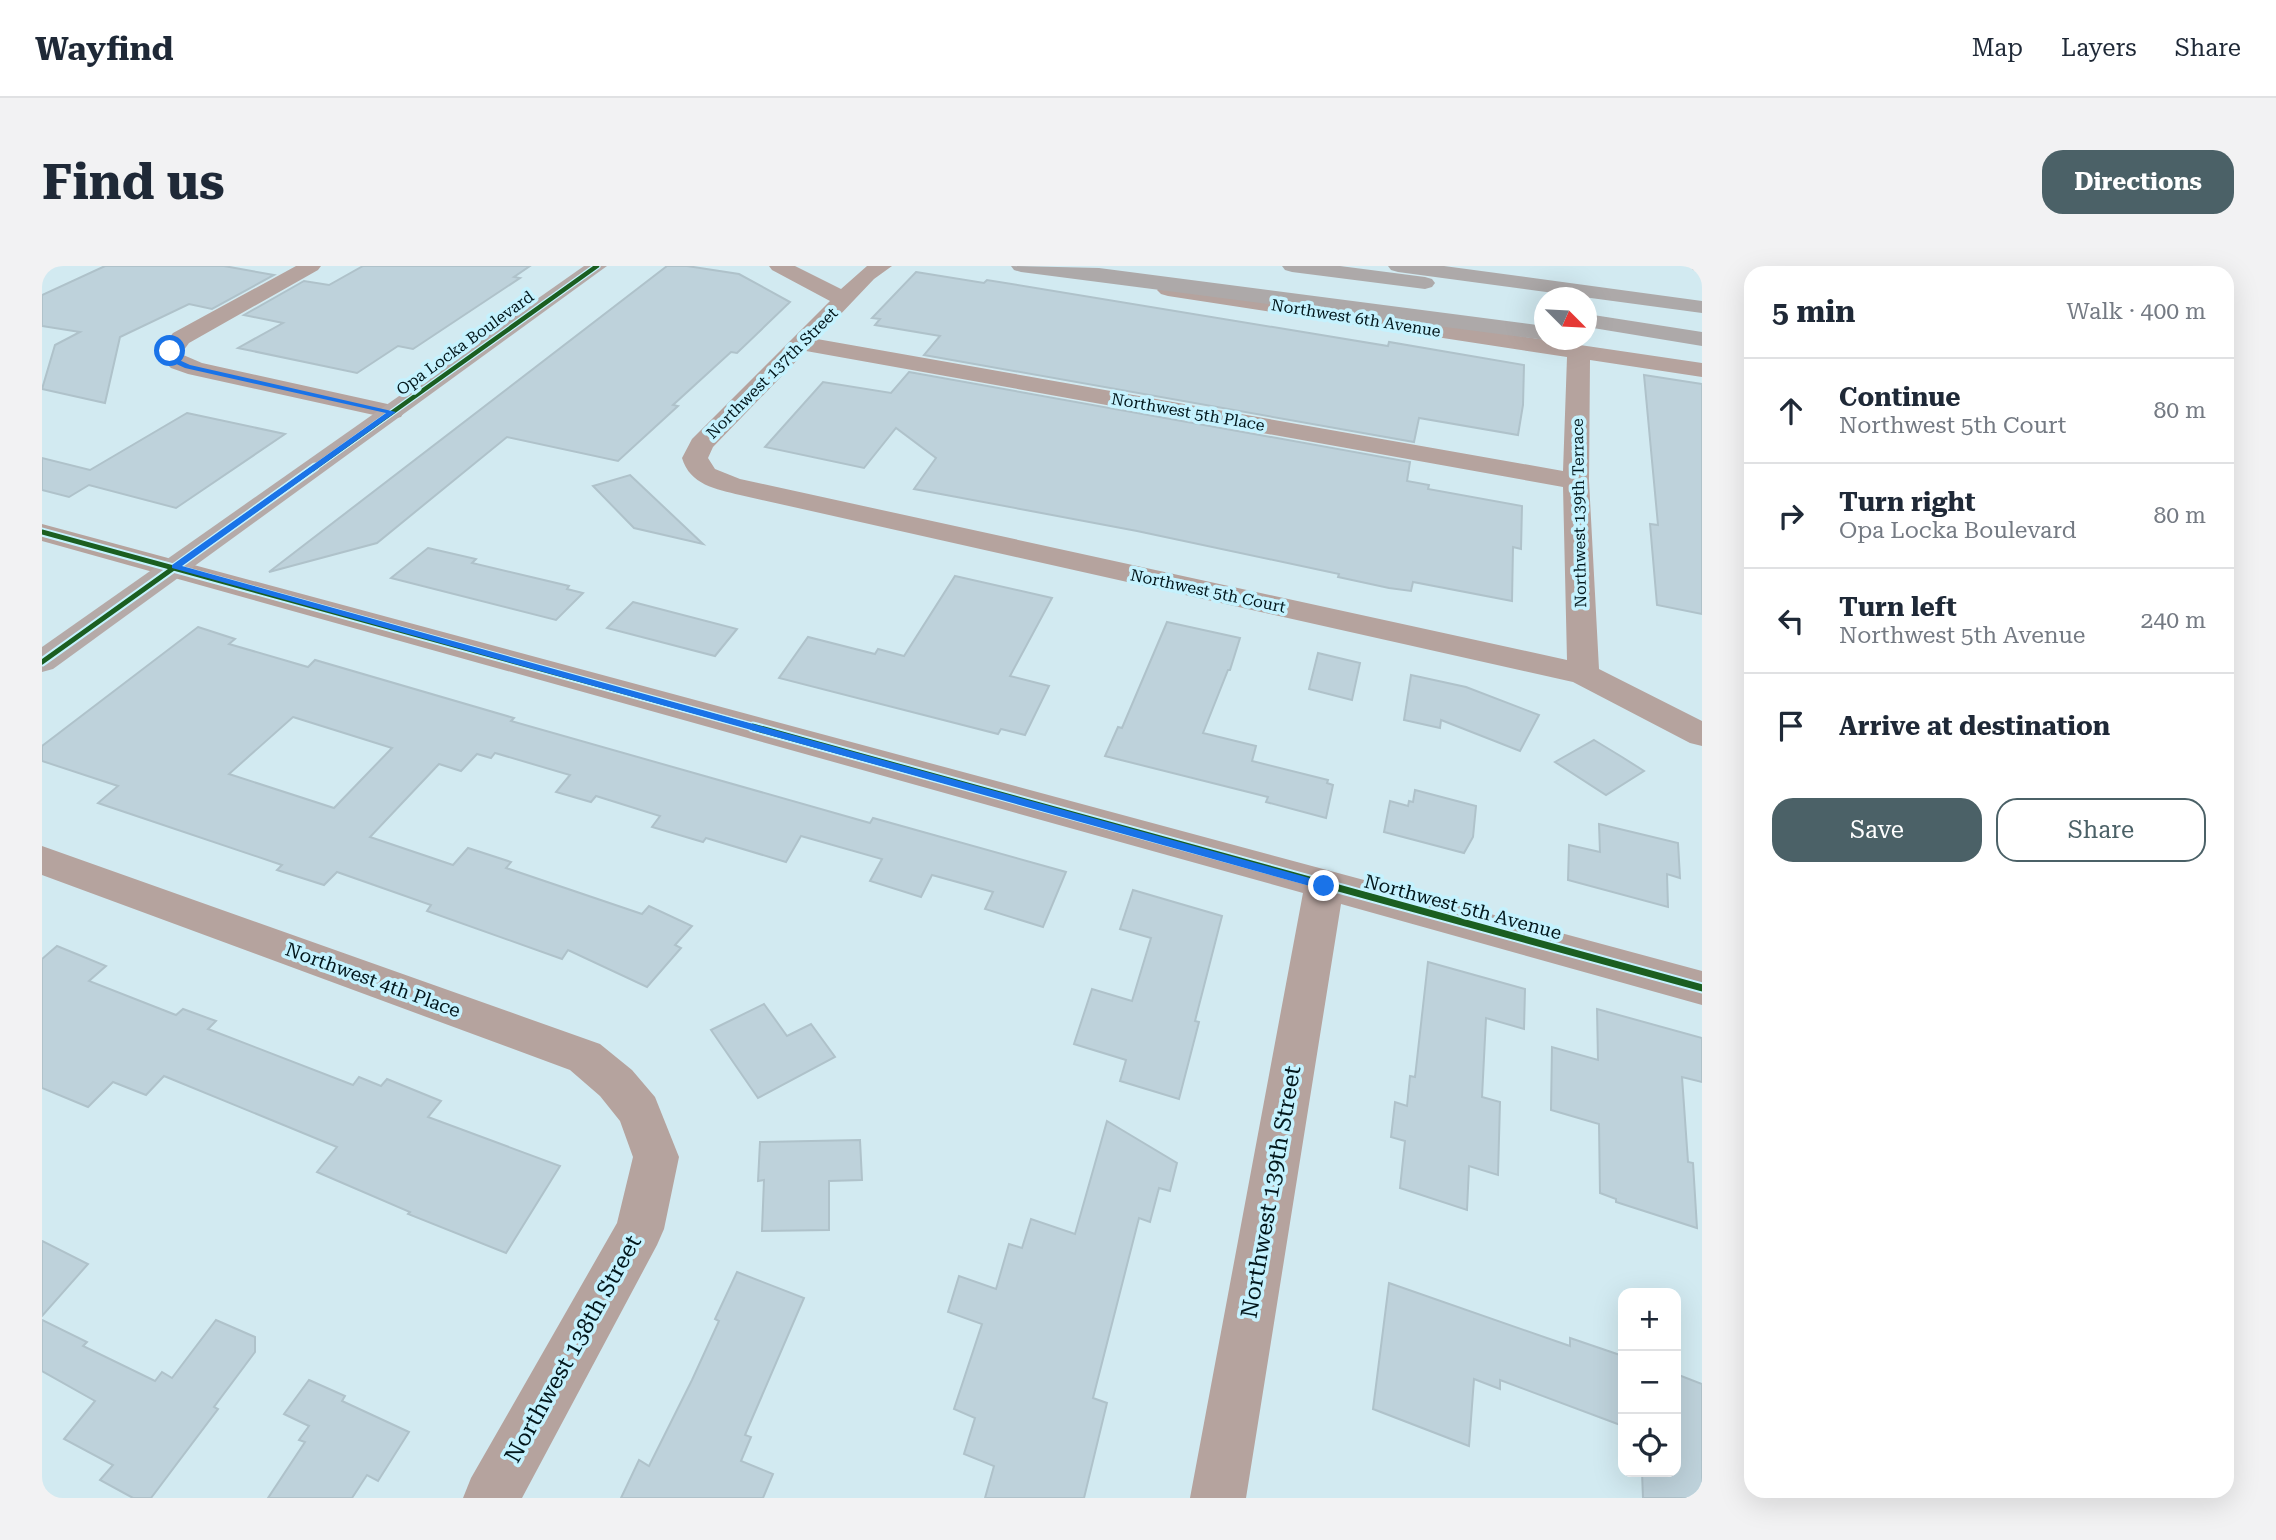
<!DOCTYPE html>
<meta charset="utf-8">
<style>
:root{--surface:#fff;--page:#f2f2f3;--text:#1f2937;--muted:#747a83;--line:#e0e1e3;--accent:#4b6167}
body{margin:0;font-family:"Roboto Serif",serif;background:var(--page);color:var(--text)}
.controls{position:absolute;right:21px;bottom:21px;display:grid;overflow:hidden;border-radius:14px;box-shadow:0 7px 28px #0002}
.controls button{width:63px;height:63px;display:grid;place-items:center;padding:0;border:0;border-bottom:2px solid var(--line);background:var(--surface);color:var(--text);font:35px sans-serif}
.compass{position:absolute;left:1492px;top:21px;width:63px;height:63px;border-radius:50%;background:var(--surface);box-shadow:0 7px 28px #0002;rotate:114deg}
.stop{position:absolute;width:21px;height:21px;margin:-16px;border:5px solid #1a73e8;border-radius:50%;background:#fff}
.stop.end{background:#1a73e8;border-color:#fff;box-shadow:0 2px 7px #0008}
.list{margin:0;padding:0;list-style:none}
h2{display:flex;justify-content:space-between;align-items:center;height:91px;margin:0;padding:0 28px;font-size:30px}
h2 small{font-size:23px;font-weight:400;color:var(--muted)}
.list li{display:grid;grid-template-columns:46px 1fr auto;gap:21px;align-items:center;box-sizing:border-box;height:105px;padding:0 28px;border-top:2px solid var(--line)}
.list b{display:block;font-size:26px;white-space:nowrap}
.list p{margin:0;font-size:23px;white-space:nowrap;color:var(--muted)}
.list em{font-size:23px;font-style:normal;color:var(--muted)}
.actions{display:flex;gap:14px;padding:21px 28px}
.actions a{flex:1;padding:16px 0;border:2px solid var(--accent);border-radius:21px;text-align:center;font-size:24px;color:var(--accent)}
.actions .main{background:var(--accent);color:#fff}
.icon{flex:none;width:38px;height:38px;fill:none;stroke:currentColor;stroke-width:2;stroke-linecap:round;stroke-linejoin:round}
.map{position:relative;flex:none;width:1660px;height:1232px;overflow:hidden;border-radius:21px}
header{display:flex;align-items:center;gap:42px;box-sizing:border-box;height:98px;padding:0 35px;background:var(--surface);border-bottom:2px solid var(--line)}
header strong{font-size:33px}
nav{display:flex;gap:38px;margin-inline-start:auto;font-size:24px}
.intro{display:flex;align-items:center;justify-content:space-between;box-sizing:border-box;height:168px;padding:0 42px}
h1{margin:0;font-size:49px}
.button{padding:18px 32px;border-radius:21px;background:var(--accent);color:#fff;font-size:24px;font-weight:700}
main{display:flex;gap:42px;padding:0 42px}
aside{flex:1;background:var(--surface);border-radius:21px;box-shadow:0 7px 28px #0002}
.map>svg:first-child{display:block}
.building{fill:#bed2db;stroke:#afc2ca;stroke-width:2;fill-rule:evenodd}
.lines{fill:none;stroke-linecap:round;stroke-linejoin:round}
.minor{fill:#b5a39e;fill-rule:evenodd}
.secondary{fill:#b5aaa8;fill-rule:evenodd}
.motorway{fill:#ada9a9;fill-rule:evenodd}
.cycleway-far2-casing{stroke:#c5f2fe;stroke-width:7}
.cycleway-far1-casing{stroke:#c5f2fe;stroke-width:9}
.cycleway-casing{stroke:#c5f2fe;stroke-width:11}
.cycleway-far2{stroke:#1b5e20;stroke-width:4.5}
.cycleway-far1{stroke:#1b5e20;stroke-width:5}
.cycleway{stroke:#1b5e20;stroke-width:7}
.route{fill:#1a73e8}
.labels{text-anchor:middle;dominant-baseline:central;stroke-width:7;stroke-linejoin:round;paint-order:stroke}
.far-street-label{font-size:16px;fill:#02171c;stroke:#c5f2fe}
.street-label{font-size:19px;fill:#02171c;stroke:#c5f2fe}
.near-street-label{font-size:23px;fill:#02171c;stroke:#c5f2fe}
</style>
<header>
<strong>Wayfind</strong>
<nav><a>Map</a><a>Layers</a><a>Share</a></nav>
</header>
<div class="intro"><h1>Find us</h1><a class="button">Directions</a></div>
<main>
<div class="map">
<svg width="1660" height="1232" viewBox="0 0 1660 1232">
<rect width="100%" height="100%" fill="#d2eaf1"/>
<g class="building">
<path d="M 63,0 L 182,0 L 232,9 L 170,43 L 147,38 L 78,71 L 63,137 L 0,123 L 13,79 L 38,66 L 0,60 L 0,29 Z"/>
<path d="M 321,0 L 488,0 L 472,11 L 478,12 L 371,83 L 356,80 L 315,107 L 196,82 L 241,57 L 202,49 L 262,15 L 287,19 Z"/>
<path d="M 625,0 L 645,0 L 697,8 L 748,36 L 695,87 L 689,86 L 631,139 L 636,140 L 576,195 L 465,171 L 335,277 L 227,306 Z"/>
<path d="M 874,6 L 942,17 L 945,14 L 1346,80 L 1347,76 L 1482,99 L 1481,139 L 1476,169 L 1377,152 L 1372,176 L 882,89 L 898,70 L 833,59 L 838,53 L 830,52 Z"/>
<path d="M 867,106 L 1368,196 L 1365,215 L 1387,219 L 1386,223 L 1480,240 L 1479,283 L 1471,281 L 1470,335 L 1371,316 L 1369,325 L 1347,322 L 1296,311 L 1297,308 L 1095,265 L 872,223 L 894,192 L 854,162 L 822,202 L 723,181 L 781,116 L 849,127 Z"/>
<path d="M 1602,109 L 1660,118 L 1660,348 L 1615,339 L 1608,258 L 1616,259 Z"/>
<path d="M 145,147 L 243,168 L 134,242 L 47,219 L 27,231 L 0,224 L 0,192 L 48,204 Z"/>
<path d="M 588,209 L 661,278 L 592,262 L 551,220 Z"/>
<path d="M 386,282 L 434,293 L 430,297 L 527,320 L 525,323 L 541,327 L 514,354 L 349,312 Z"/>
<path d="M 913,310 L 1010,332 L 968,410 L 1007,420 L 983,469 L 959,463 L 956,468 L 737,412 L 766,371 L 833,388 L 836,383 L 862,390 Z"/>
<path d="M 591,336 L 695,363 L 673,390 L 565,362 Z"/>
<path d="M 1125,356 L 1198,372 L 1188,404 L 1186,404 L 1161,467 L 1214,480 L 1210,495 L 1286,514 L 1285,517 L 1291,519 L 1284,552 L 1224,536 L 1226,531 L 1063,490 L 1076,461 L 1080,462 Z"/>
<path d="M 156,361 L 193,373 L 187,378 L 266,401 L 273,394 L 472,452 L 469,455 L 828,557 L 831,552 L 1024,606 L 1001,661 L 943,643 L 951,626 L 890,609 L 879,631 L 828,615 L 840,593 L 759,570 L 744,596 L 664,572 L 661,576 L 610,561 L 618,550 L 554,530 L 549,536 L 514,526 L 528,509 L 453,487 L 449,492 L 435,488 L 419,505 L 397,498 L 328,571 L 411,599 L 426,582 L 469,596 L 464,602 L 600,648 L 607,640 L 650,660 L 633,679 L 639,682 L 605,721 L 526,684 L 520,693 L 385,645 L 389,639 L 295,606 L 282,619 L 235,604 L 240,599 L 56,537 L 76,520 L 0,495 L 0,480 ZM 251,451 L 350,482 L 292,542 L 187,508 Z"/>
<path d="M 1276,387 L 1318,397 L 1310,434 L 1267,423 Z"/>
<path d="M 1369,409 L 1424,421 L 1497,449 L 1478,485 L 1399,454 L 1398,462 L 1362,454 Z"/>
<path d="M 1552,474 L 1580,491 L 1602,505 L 1564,529 L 1513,496 Z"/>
<path d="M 1373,524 L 1434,540 L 1431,571 L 1422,587 L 1342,566 L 1348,535 L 1366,540 L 1367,535 L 1371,536 Z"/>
<path d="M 1557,558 L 1636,577 L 1638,612 L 1625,608 L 1626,641 L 1526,614 L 1527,579 L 1558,586 Z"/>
<path d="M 1091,624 L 1180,650 L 1153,755 L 1157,756 L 1137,833 L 1078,815 L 1084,794 L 1032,778 L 1050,723 L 1090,735 L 1109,672 L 1078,663 Z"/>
<path d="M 15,680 L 64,700 L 47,715 L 134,749 L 141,743 L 174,755 L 166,763 L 311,819 L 317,811 L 339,820 L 345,813 L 399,835 L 386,851 L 518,900 L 464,987 L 366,948 L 368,946 L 275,906 L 295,881 L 122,810 L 104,829 L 71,816 L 46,841 L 0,822 L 0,693 Z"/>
<path d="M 1386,696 L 1483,723 L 1482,763 L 1444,752 L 1440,831 L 1458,836 L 1456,909 L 1427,900 L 1425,944 L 1358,922 L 1363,875 L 1349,871 L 1353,836 L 1365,840 L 1368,810 L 1373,811 Z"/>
<path d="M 722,738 L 745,770 L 769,758 L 793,791 L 716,832 L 669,764 Z"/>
<path d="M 1555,743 L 1660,772 L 1660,816 L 1640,811 L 1646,896 L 1651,897 L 1655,962 L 1574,936 L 1574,933 L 1558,927 L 1557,858 L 1509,844 L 1510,781 L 1556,794 Z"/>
<path d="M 1065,855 L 1135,897 L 1128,925 L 1117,922 L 1108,956 L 1097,952 L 1051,1132 L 1065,1137 L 1042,1232 L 943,1232 L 952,1200 L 922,1188 L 933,1152 L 912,1143 L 940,1058 L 906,1046 L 917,1010 L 954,1023 L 967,978 L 980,982 L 989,953 L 1033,968 Z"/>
<path d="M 818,874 L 820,914 L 787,915 L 787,964 L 720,965 L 722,914 L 716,915 L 718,876 Z"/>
<path d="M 0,975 L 46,998 L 0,1050 Z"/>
<path d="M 695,1006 L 762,1032 L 703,1169 L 709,1171 L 699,1195 L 731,1208 L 721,1232 L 579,1232 L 597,1194 L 607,1200 L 650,1114 L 677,1055 L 673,1053 Z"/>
<path d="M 1347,1017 L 1528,1080 L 1528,1072 L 1581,1090 L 1581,1160 L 1458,1114 L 1458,1123 L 1432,1113 L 1427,1180 L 1331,1143 Z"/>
<path d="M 0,1054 L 45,1076 L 41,1080 L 113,1115 L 120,1106 L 130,1112 L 174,1054 L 213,1071 L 213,1086 L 172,1141 L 176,1143 L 109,1232 L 91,1232 L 58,1214 L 71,1199 L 22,1173 L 53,1135 L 0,1105 Z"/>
<path d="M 1634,1108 L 1660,1118 L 1660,1232 L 1601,1232 L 1600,1206 L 1634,1206 Z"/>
<path d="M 267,1114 L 303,1130 L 300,1135 L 367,1166 L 336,1215 L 325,1209 L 310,1232 L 226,1232 L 263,1176 L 257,1174 L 267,1160 L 242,1148 Z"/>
</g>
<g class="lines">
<g class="minor">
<path d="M 254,0 L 279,0 L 276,4 L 147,77 L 139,88 L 160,97 L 359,141 L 362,146 L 359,151 L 350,153 L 146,108 L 129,102 L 116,90 L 117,84 L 131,67 Z"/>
<path d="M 727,0 L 753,0 L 799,23 L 825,0 L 850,0 L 832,13 L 775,73 L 1521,205 L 1525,91 L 1126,30 L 1119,28 L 1115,24 L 1119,20 L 1126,18 L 1660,97 L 1660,111 L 1548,94 L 1547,215 L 1557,403 L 1660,455 L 1660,480 L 1648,477 L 1531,416 L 698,229 C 674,223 648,219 640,192 L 650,173 L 788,35 L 730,4 ZM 764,85 L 1521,221 L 1525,394 L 698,213 L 673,203 L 666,192 L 671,181 Z"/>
<path d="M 1648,0 L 1660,0 L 1660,6 L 1651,4 Z"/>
<path d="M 0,258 L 1660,705 L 1660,739 L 1299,638 L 1204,1232 L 1148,1232 L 1261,627 L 0,275 Z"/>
<path d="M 0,580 L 558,778 L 590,804 L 613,831 L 637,891 L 622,963 L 615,979 L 480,1232 L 421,1232 L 429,1212 L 575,957 L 591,891 L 578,855 L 558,830 L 528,804 L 0,609 Z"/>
</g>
<path class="secondary" d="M 542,0 L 565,0 L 11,403 L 0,406 L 0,381 Z"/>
<g class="motorway">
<path d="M 969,0 L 1057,2 L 1503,60 L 1504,74 L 979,6 L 972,4 Z"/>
<path d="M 1240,0 L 1298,0 L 1383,11 L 1390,13 L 1393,17 L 1390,21 L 1383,23 L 1250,6 L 1243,4 Z"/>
<path d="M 1346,0 L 1402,0 L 1660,35 L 1660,47 L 1356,6 L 1349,4 Z"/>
<path d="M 1545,48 L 1660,66 L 1660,80 L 1545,61 Z"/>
</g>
<defs>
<path id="cycleway-far2" d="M 271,203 L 555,0"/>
<g id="cycleway-far1">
<path d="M 0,266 L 718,463"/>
<path d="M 0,396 L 273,201"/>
</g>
<path id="cycleway" d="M 711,461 L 1660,722"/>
</defs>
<use href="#cycleway-far2" class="cycleway-far2-casing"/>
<use href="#cycleway-far1" class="cycleway-far1-casing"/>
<use href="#cycleway" class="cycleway-casing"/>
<use href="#cycleway-far2" class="cycleway-far2"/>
<use href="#cycleway-far1" class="cycleway-far1"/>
<use href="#cycleway" class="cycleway"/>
</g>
<path class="route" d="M 125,83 L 130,83 L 135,93 L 148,99 L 354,146 L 140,300 L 1282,616 L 1288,620 L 1282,624 L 130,302 L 130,299 L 344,147 L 143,102 L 130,96 Z"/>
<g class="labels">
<g class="far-street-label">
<text transform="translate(1314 52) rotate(9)">Northwest 6th Avenue</text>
<text transform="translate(423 77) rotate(-36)">Opa Locka Boulevard</text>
<text transform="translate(730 107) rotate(-45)">Northwest 137th Street</text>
<text transform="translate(1146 146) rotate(10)">Northwest 5th Place</text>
<text transform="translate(1537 247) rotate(-91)">Northwest 139th Terrace</text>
<text transform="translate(1166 325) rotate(12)">Northwest 5th Court</text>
</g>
<g class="street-label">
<text transform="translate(1421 641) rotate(15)">Northwest 5th Avenue</text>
<text transform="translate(331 714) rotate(20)">Northwest 4th Place</text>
</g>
<g class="near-street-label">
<text transform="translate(1229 926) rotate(-80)">Northwest 139th Street</text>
<text transform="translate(531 1083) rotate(-61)">Northwest 138th Street</text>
</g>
</g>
</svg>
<div class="controls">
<button>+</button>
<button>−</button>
<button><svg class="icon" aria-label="locate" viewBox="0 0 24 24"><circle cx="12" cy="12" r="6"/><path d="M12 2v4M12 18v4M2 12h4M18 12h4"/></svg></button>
</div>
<svg class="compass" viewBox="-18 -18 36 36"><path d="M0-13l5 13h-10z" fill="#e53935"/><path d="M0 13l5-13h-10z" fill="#747a83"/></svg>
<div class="stop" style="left:128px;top:85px"></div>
<div class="stop end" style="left:1282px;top:620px"></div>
</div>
<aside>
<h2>5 min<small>Walk · 400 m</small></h2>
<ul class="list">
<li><svg class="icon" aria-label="ahead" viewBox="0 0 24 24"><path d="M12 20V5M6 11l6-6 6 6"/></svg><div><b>Continue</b><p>Northwest 5th Court</p></div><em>80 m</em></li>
<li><svg class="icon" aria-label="right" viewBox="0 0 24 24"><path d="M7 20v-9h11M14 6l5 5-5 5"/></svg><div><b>Turn right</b><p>Opa Locka Boulevard</p></div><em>80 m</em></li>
<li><svg class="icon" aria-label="left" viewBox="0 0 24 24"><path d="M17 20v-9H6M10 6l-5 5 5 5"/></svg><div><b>Turn left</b><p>Northwest 5th Avenue</p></div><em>240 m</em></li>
<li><svg class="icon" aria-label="arrive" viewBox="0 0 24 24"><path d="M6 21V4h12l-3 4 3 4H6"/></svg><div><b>Arrive at destination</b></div></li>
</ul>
<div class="actions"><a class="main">Save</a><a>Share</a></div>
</aside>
</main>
